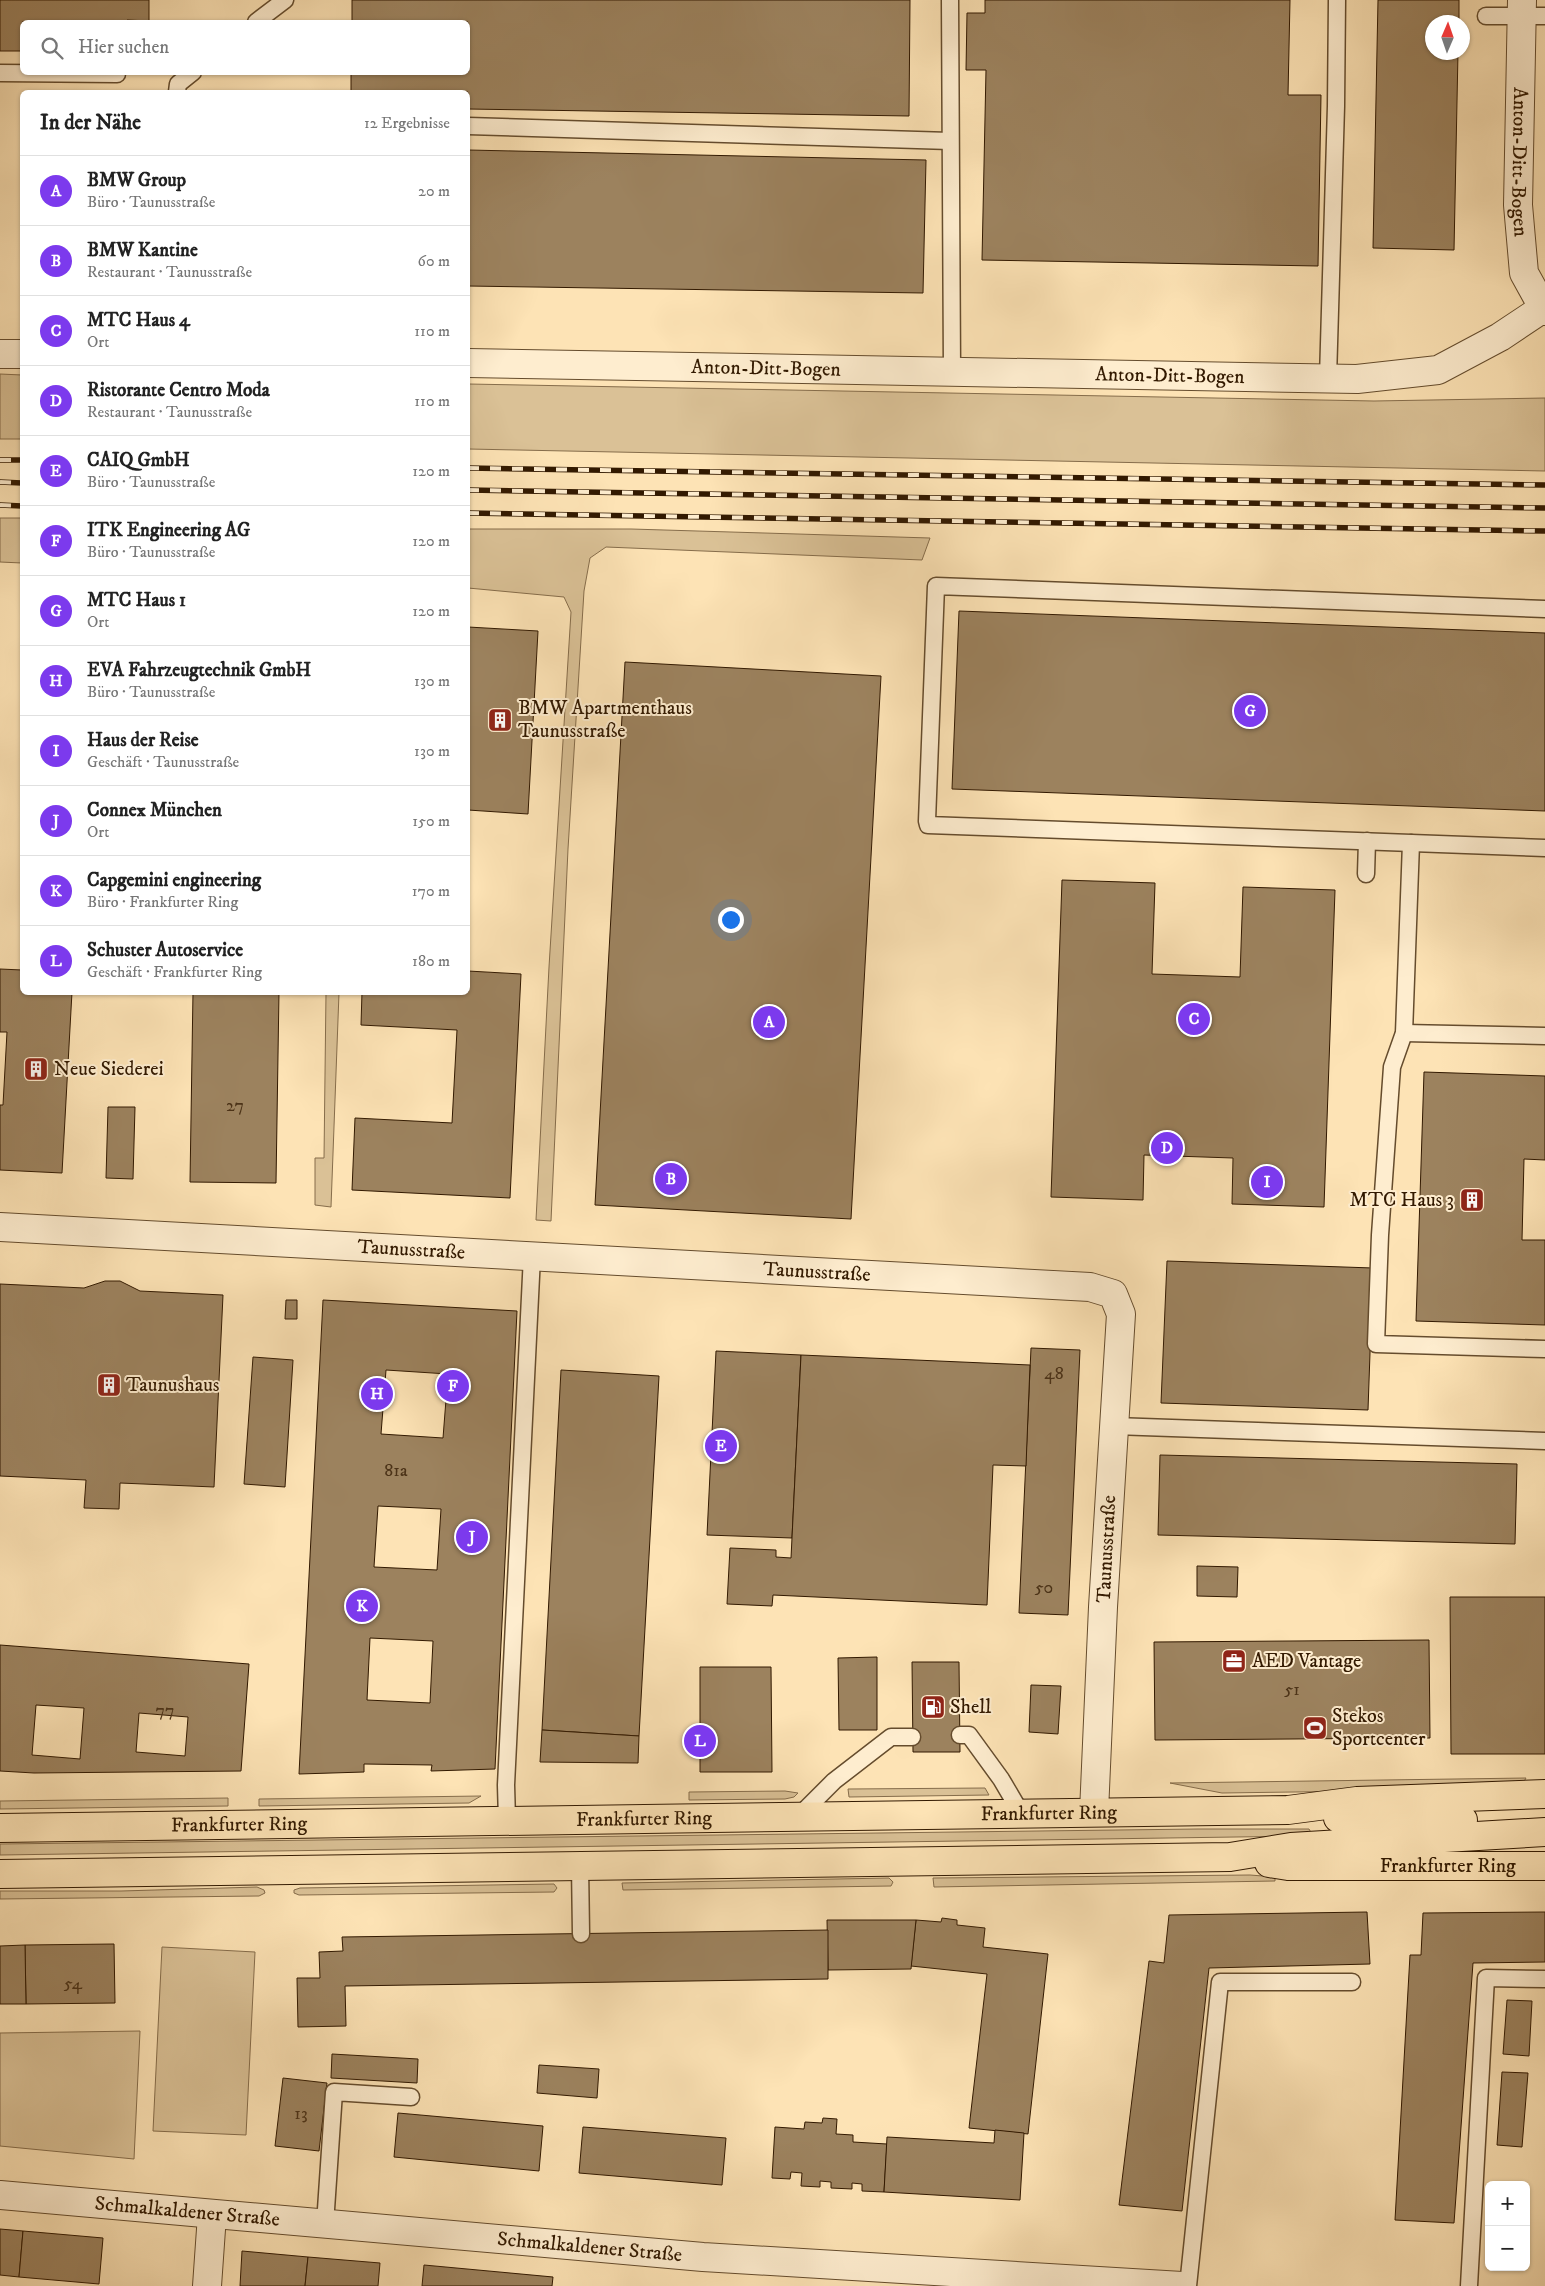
<!DOCTYPE html>
<html lang="de">
<meta charset="utf-8">
<style>
:root{--surface:#fff;--page:#f6f6f6;--text:#222;--muted:#767676;--line:#e0e0e0;--accent:#7c3aed}
body{margin:0;font-family:"IM FELL DW Pica",serif;background:var(--page);color:var(--text)}
.controls{position:absolute;right:15px;bottom:15px;display:grid;overflow:hidden;border-radius:8px;box-shadow:0 1px 4px #0004}
.controls button{width:45px;height:45px;display:grid;place-items:center;padding:0;border:0;border-bottom:1px solid var(--line);background:var(--surface);color:var(--text);font:25px sans-serif}
.compass{position:absolute;left:1425px;top:15px;width:45px;height:45px;border-radius:50%;background:var(--surface);box-shadow:0 1px 4px #0004;rotate:2deg}
.you{position:absolute;left:730px;top:919px;width:18px;height:18px;margin:-12px;border:4px solid #fff;border-radius:50%;background:#1a73e8;box-shadow:0 0 0 8px #1a73e833}
.badge{display:grid;place-items:center;width:32px;height:32px;border-radius:50%;background:var(--accent);color:#fff;font-size:16px;font-weight:700}
.pin{position:absolute;translate:-50% -50%;border:2px solid #fff;box-shadow:0 1px 5px #0006}
.list{margin:0;padding:0;list-style:none}
h2{display:flex;justify-content:space-between;align-items:center;height:65px;margin:0;padding:0 20px;font-size:21px}
h2 small{font-size:16px;font-weight:400;color:var(--muted)}
.list li{display:grid;grid-template-columns:32px 1fr auto;gap:15px;align-items:center;box-sizing:border-box;height:70px;padding:0 20px;border-top:1px solid var(--line)}
.list b{display:block;font-size:19px;white-space:nowrap}
.list p{margin:0;font-size:16px;white-space:nowrap;color:var(--muted)}
.list em{font-size:16px;font-style:normal;color:var(--muted)}
.icon{flex:none;width:28px;height:28px;fill:none;stroke:currentColor;stroke-width:2;stroke-linecap:round;stroke-linejoin:round}
.map{position:relative;flex:none;width:1545px;height:2286px;overflow:hidden}
.search{position:absolute;background:var(--surface);box-shadow:0 1px 4px #0004;left:20px;top:20px;width:450px;height:55px;display:flex;align-items:center;gap:12px;box-sizing:border-box;padding:0 18px;border-radius:8px;color:var(--muted);font-size:19px}
.panel{position:absolute;background:var(--surface);box-shadow:0 1px 4px #0004;left:20px;top:90px;width:450px;height:905px;border-radius:8px}
.map>svg:first-child{display:block}
.green{fill:#dac196;stroke:#866d4b}
.building{fill:#9c825e;stroke:#321900;fill-rule:evenodd}
.lines{fill:none;stroke-linecap:round;stroke-linejoin:round}
.lane-casing{stroke:#654c2d;stroke-width:19}
.street-casing{stroke:#654c2d;stroke-width:30}
.primary-casing{stroke:#321900;stroke-width:30}
.lane{stroke:#feedcf;stroke-width:16}
.street{stroke:#feedcf;stroke-width:28}
.primary{stroke:#fde3b5;stroke-width:28}
.rail-casing{stroke:#321900;stroke-width:5.5}
.rail{stroke:#feedcf;stroke-width:4;stroke-dasharray:11;stroke-linecap:butt}
.labels{text-anchor:middle;dominant-baseline:central;stroke-width:4;stroke-linejoin:round;paint-order:stroke}
.number-label{font-size:18px;fill:#4c3318}
.street-label{font-size:20px;fill:#321900;stroke:#feedcf}
.poi-label{font-size:20px;fill:#321900;stroke:#feedcf;text-anchor:start}
</style>
<div class="map">
<svg width="1545" height="2286" viewBox="0 0 1545 2286">
<rect width="100%" height="100%" fill="#fde3b5"/>
<filter id="stains"><feTurbulence type="fractalNoise" baseFrequency=".004" numOctaves="4"/><feColorMatrix values="0 0 0 0 .2 0 0 0 0 .09 0 0 0 0 .02 0 0 0 .5 -.17"/></filter>
<radialGradient id="worn" r=".72"><stop offset=".6" stop-color="#630" stop-opacity="0"/><stop offset="1" stop-color="#630" stop-opacity=".3"/></radialGradient>
<g class="green">
<path d="M 0,374 L 22,375 L 22,439 L 0,439 Z"/>
<path d="M 468,384 L 1374,401 L 1545,398 L 1545,471 L 468,449 Z"/>
<path d="M 0,518 L 22,518 L 22,563 L 0,562 Z"/>
<path d="M 468,529 L 631,529 L 930,538 L 922,560 L 606,547 L 590,558 L 584,591 L 568,849 L 551,1221 L 536,1220 L 549,967 L 571,612 L 564,597 L 468,588 Z"/>
<path d="M 326,993 L 339,993 L 331,1207 L 315,1205 L 315,1158 L 324,1158 Z"/>
<path d="M 1526,1778 L 1523,1783 L 1366,1791 L 1222,1793 L 1170,1783 Z"/>
<path d="M 985,1788 L 989,1795 L 849,1797 L 848,1789 Z"/>
<path d="M 785,1791 L 798,1793 L 794,1797 L 785,1799 L 689,1800 L 689,1792 Z"/>
<path d="M 481,1796 L 469,1803 L 259,1806 L 259,1799 Z"/>
<path d="M 228,1798 L 228,1806 L 0,1809 L 0,1801 Z"/>
<path d="M 1198,1829 L 1309,1829 L 1312,1834 L 1305,1836 L 0,1855 L 0,1844 Z"/>
<path d="M 1250,1875 L 1275,1877 L 1275,1881 L 934,1887 L 933,1878 Z"/>
<path d="M 889,1878 L 893,1882 L 891,1886 L 623,1890 L 622,1883 Z"/>
<path d="M 554,1884 L 557,1888 L 554,1892 L 299,1895 L 294,1893 L 294,1890 L 300,1888 Z"/>
<path d="M 257,1887 L 264,1890 L 265,1893 L 259,1896 L 0,1899 L 0,1891 L 121,1891 Z"/>
<path d="M 162,1947 L 255,1952 L 246,2135 L 153,2131 Z"/>
<path d="M 140,2031 L 134,2159 L 0,2146 L 0,2033 Z"/>
</g>
<g class="building">
<path d="M 0,0 L 149,0 L 149,21 L 127,20 L 127,22 L 22,22 L 22,51 L 0,51 Z"/>
<path d="M 352,0 L 910,0 L 909,116 L 468,109 L 468,92 L 351,92 L 351,72 L 468,72 L 468,22 L 352,22 Z"/>
<path d="M 985,0 L 1290,0 L 1288,95 L 1321,95 L 1318,266 L 982,260 L 986,70 L 966,70 L 967,13 L 985,13 Z"/>
<path d="M 1378,0 L 1459,0 L 1459,22 L 1432,22 L 1432,52 L 1458,52 L 1454,250 L 1373,248 Z"/>
<path d="M 468,150 L 926,160 L 923,293 L 468,286 Z"/>
<path d="M 959,611 L 1545,633 L 1545,811 L 952,789 Z"/>
<path d="M 468,627 L 538,631 L 528,814 L 468,810 Z"/>
<path d="M 625,662 L 881,676 L 851,1219 L 595,1205 Z"/>
<path d="M 1062,880 L 1155,883 L 1152,974 L 1240,977 L 1243,887 L 1335,890 L 1324,1207 L 1232,1204 L 1233,1158 L 1144,1155 L 1143,1200 L 1051,1197 Z"/>
<path d="M 0,969 L 22,970 L 22,992 L 72,992 L 62,1173 L 0,1170 L 0,1105 L 3,1105 L 7,1032 L 0,1032 Z"/>
<path d="M 468,971 L 521,974 L 510,1198 L 352,1190 L 355,1118 L 452,1123 L 457,1030 L 361,1025 L 362,992 L 468,992 Z"/>
<path d="M 193,992 L 279,992 L 276,1183 L 190,1182 Z"/>
<path d="M 1424,1072 L 1545,1076 L 1545,1160 L 1524,1159 L 1522,1240 L 1545,1240 L 1545,1325 L 1416,1321 Z"/>
<path d="M 108,1107 L 135,1107 L 133,1179 L 106,1178 Z"/>
<path d="M 1167,1261 L 1373,1268 L 1368,1410 L 1161,1403 Z"/>
<path d="M 105,1281 L 120,1281 L 140,1291 L 223,1295 L 214,1487 L 120,1483 L 119,1509 L 84,1508 L 86,1480 L 0,1476 L 0,1284 L 84,1288 Z"/>
<path d="M 286,1300 L 297,1300 L 297,1319 L 285,1319 Z"/>
<path d="M 323,1300 L 517,1311 L 495,1769 L 431,1771 L 432,1765 L 364,1764 L 364,1772 L 299,1774 ZM 386,1370 L 448,1374 L 443,1438 L 381,1434 ZM 378,1506 L 441,1509 L 437,1570 L 374,1567 ZM 370,1638 L 433,1641 L 430,1703 L 367,1700 Z"/>
<path d="M 1031,1348 L 1080,1350 L 1068,1615 L 1019,1613 Z"/>
<path d="M 716,1351 L 801,1355 L 792,1538 L 707,1535 Z"/>
<path d="M 801,1355 L 1030,1365 L 1026,1466 L 993,1465 L 987,1605 L 773,1595 L 772,1606 L 727,1604 L 730,1548 L 776,1550 L 776,1557 L 791,1558 Z"/>
<path d="M 253,1357 L 293,1360 L 285,1487 L 244,1484 Z"/>
<path d="M 561,1370 L 659,1376 L 639,1736 L 542,1730 Z"/>
<path d="M 1160,1455 L 1517,1464 L 1515,1544 L 1158,1535 Z"/>
<path d="M 1197,1566 L 1238,1567 L 1237,1597 L 1197,1596 Z"/>
<path d="M 1450,1597 L 1545,1597 L 1545,1754 L 1451,1754 Z"/>
<path d="M 1429,1640 L 1430,1738 L 1155,1740 L 1154,1642 Z"/>
<path d="M 0,1645 L 249,1664 L 241,1771 L 34,1773 L 0,1771 ZM 36,1705 L 84,1708 L 80,1759 L 32,1755 ZM 139,1713 L 188,1717 L 185,1756 L 136,1752 Z"/>
<path d="M 877,1657 L 877,1730 L 839,1730 L 838,1658 Z"/>
<path d="M 912,1662 L 959,1662 L 960,1752 L 913,1752 Z"/>
<path d="M 700,1667 L 771,1667 L 772,1772 L 700,1772 Z"/>
<path d="M 1031,1685 L 1061,1686 L 1058,1734 L 1029,1732 Z"/>
<path d="M 542,1730 L 639,1736 L 638,1763 L 540,1762 Z"/>
<path d="M 1367,1912 L 1370,1964 L 1209,1968 L 1182,2211 L 1119,2205 L 1149,1961 L 1164,1963 L 1169,1915 Z"/>
<path d="M 1545,1912 L 1545,1962 L 1473,1963 L 1454,2223 L 1395,2220 L 1410,1955 L 1421,1955 L 1423,1913 Z"/>
<path d="M 942,1918 L 957,1920 L 957,1925 L 985,1928 L 983,1947 L 1048,1954 L 1028,2134 L 969,2128 L 987,1974 L 911,1966 L 916,1920 L 941,1922 Z"/>
<path d="M 827,1920 L 916,1920 L 911,1969 L 828,1970 Z"/>
<path d="M 828,1930 L 828,1979 L 345,1986 L 346,2026 L 298,2027 L 297,1978 L 320,1978 L 319,1952 L 343,1951 L 342,1937 Z"/>
<path d="M 114,1944 L 115,2003 L 26,2004 L 25,1945 Z"/>
<path d="M 25,1945 L 26,2004 L 0,2004 L 0,1946 Z"/>
<path d="M 1507,2000 L 1532,2001 L 1529,2056 L 1503,2054 Z"/>
<path d="M 332,2054 L 418,2059 L 417,2083 L 331,2078 Z"/>
<path d="M 539,2065 L 599,2069 L 597,2098 L 537,2093 Z"/>
<path d="M 1502,2072 L 1528,2073 L 1522,2147 L 1497,2145 Z"/>
<path d="M 283,2078 L 327,2083 L 319,2151 L 275,2146 Z"/>
<path d="M 398,2113 L 543,2126 L 539,2171 L 394,2157 Z"/>
<path d="M 823,2118 L 837,2119 L 836,2134 L 853,2135 L 853,2142 L 887,2144 L 884,2192 L 862,2191 L 862,2184 L 852,2183 L 852,2189 L 831,2188 L 831,2182 L 820,2181 L 820,2187 L 801,2186 L 802,2173 L 791,2172 L 790,2179 L 772,2178 L 775,2127 L 804,2129 L 805,2122 L 822,2123 Z"/>
<path d="M 583,2127 L 726,2138 L 722,2185 L 579,2173 Z"/>
<path d="M 995,2130 L 1024,2133 L 1020,2200 L 884,2192 L 887,2137 L 994,2143 Z"/>
<path d="M 0,2229 L 23,2231 L 19,2277 L 0,2275 Z"/>
<path d="M 23,2231 L 103,2238 L 99,2284 L 19,2277 Z"/>
<path d="M 242,2251 L 308,2257 L 305,2286 L 240,2286 Z"/>
<path d="M 308,2257 L 380,2263 L 378,2286 L 305,2286 Z"/>
<path d="M 424,2265 L 553,2277 L 552,2286 L 422,2286 Z"/>
</g>
<g class="lines">
<defs>
<g id="lane">
<path d="M 950,0 L 952,371"/>
<path d="M 1486,16 L 1545,16"/>
<path d="M 256,22 L 285,0"/>
<path d="M 0,73 L 117,74"/>
<path d="M 177,92 L 178,84 L 193,72"/>
<path d="M 468,126 L 950,141"/>
<path d="M 1328,378 L 1336,106 L 1337,0"/>
<path d="M 1545,609 L 936,586 L 927,821 L 928,825 L 1545,848"/>
<path d="M 1411,843 L 1404,1033 L 1392,1067 L 1380,1235 L 1376,1344 L 1545,1349"/>
<path d="M 1366,874 L 1367,841"/>
<path d="M 1404,1033 L 1545,1036"/>
<path d="M 1114,1426 L 1545,1441"/>
<path d="M 960,1735 L 969,1735 L 1001,1779 L 1021,1813"/>
<path d="M 798,1817 L 834,1781 L 891,1737 L 912,1737"/>
<path d="M 507,1820 L 506,1785 L 532,1256"/>
<path d="M 580,1865 L 581,1934"/>
<path d="M 325,2224 L 334,2092 L 411,2097"/>
<path d="M 1188,2286 L 1220,1982 L 1352,1982"/>
<path d="M 1469,2286 L 1486,1978 L 1545,1979"/>
</g>
<g id="street">
<path id="s1" d="M 1522,0 L 1518,205 L 1524,273 L 1545,311"/>
<path d="M 0,354 L 22,354"/>
<path id="s2" d="M 468,363 L 1357,379 L 1438,370 L 1500,337 L 1542,309"/>
<path id="s3" d="M 0,1227 L 1090,1287 L 1113,1294 L 1121,1314 L 1103,1607 L 1094,1812"/>
<path id="s4" d="M 0,2195 L 703,2257 L 1182,2286"/>
<path d="M 207,2286 L 212,2215"/>
</g>
<g id="primary">
<path d="M 1338,1818 L 1463,1820"/>
<path id="s5" d="M 0,1828 L 1288,1810 L 1357,1801 L 1545,1794"/>
<path id="s6" d="M 1269,1863 L 1288,1866 L 1545,1866"/>
<path d="M 0,1874 L 1230,1857 L 1291,1847 L 1545,1832"/>
</g>
</defs>
<use href="#lane" class="lane-casing"/>
<use href="#street" class="street-casing"/>
<use href="#primary" class="primary-casing"/>
<use href="#lane" class="lane"/>
<use href="#street" class="street"/>
<use href="#primary" class="primary"/>
<defs>
<g id="rail">
<path d="M 0,460 L 22,460"/>
<path d="M 468,468 L 1545,485"/>
<path d="M 0,482 L 22,483"/>
<path d="M 468,490 L 1545,508"/>
<path d="M 0,505 L 22,506"/>
<path d="M 468,513 L 1545,531"/>
</g>
</defs>
<use href="#rail" class="rail-casing"/>
<use href="#rail" class="rail"/>
</g>
<defs>
<symbol id="building-square" viewBox="-11 -11 22 22"><rect x="-9" y="-9" width="18" height="18" rx="4" fill="#8f2418" stroke="#feedcf"/><path d="M-4-6H4V6H1V3H-1V6H-4ZM-2.5-4.3h1.7v1.8h-1.7ZM.8-4.3h1.7v1.8H.8ZM-2.5-1h1.7V.8h-1.7ZM.8-1h1.7V.8H.8Z" fill="#fff"/></symbol>
<symbol id="office-square" viewBox="-11 -11 22 22"><rect x="-9" y="-9" width="18" height="18" rx="4" fill="#8f2418" stroke="#feedcf"/><path d="M-6-3h4V-5.5h4V-3h4V5H-6ZM-1-4.5V-3h2v-1.5ZM-6 0V1H6V0Z" fill="#fff"/></symbol>
<symbol id="fuel-square" viewBox="-11 -11 22 22"><rect x="-9" y="-9" width="18" height="18" rx="4" fill="#8f2418" stroke="#feedcf"/><path d="M-5.5-6h7V0h2V4h1.3V-2.5L3-4.5l.8-.8L6-3V5H2.5V1h-1V6h-7ZM-4.2-4.7v3.2H.2V-4.7Z" fill="#fff"/></symbol>
<symbol id="stadium-square" viewBox="-11 -11 22 22"><rect x="-9" y="-9" width="18" height="18" rx="4" fill="#8f2418" stroke="#feedcf"/><path d="M0-5a6.5 5 0 1 0 0 10a6.5 5 0 1 0 0-10ZM-3.5-1.8h7v3.6h-7Z" fill="#fff"/></symbol>
</defs>
<g fill-rule="evenodd">
<use href="#building-square" x="486" y="706" width="28" height="28"/>
<use href="#building-square" x="22" y="1055" width="28" height="28"/>
<use href="#building-square" x="1458" y="1186" width="28" height="28"/>
<use href="#building-square" x="95" y="1371" width="28" height="28"/>
<use href="#office-square" x="1220" y="1647" width="28" height="28"/>
<use href="#fuel-square" x="919" y="1693" width="28" height="28"/>
<use href="#stadium-square" x="1301" y="1714" width="28" height="28"/>
</g>
<g class="labels">
<g class="number-label">
<text x="235" y="1106">27</text>
<text x="1054" y="1374">48</text>
<text x="396" y="1471">81a</text>
<text x="1044" y="1588">50</text>
<text x="1292" y="1690">51</text>
<text x="165" y="1711">77</text>
<text x="73" y="1984">54</text>
<text x="301" y="2114">13</text>
</g>
<g class="street-label">
<text stroke="none"><textPath href="#s1" startOffset="162">Anton-Ditt-Bogen</textPath></text>
<text stroke="none"><textPath href="#s2" startOffset="298">Anton-Ditt-Bogen</textPath></text>
<text stroke="none"><textPath href="#s2" startOffset="702">Anton-Ditt-Bogen</textPath></text>
<text stroke="none"><textPath href="#s3" startOffset="412">Taunusstraße</textPath></text>
<text stroke="none"><textPath href="#s3" startOffset="818">Taunusstraße</textPath></text>
<text transform="translate(1107 1549) rotate(-87)">Taunusstraße</text>
<text stroke="none"><textPath href="#s5" startOffset="1049">Frankfurter Ring</textPath></text>
<text stroke="none"><textPath href="#s5" startOffset="644">Frankfurter Ring</textPath></text>
<text stroke="none"><textPath href="#s5" startOffset="239">Frankfurter Ring</textPath></text>
<text stroke="none"><textPath href="#s6" startOffset="179">Frankfurter Ring</textPath></text>
<text stroke="none"><textPath href="#s4" startOffset="188">Schmalkaldener Straße</textPath></text>
<text stroke="none"><textPath href="#s4" startOffset="592">Schmalkaldener Straße</textPath></text>
</g>
<g class="poi-label">
<text x="518" y="708">BMW Apartmenthaus<tspan x="518" dy="23">Taunusstraße</tspan></text>
<text x="54" y="1069">Neue Siederei</text>
<text x="1454" y="1200" text-anchor="end">MTC Haus 3</text>
<text x="126" y="1385">Taunushaus</text>
<text x="1252" y="1661">AED Vantage</text>
<text x="950" y="1707">Shell</text>
<text x="1332" y="1716">Stekos<tspan x="1332" dy="23">Sportcenter</tspan></text>
</g>
</g>
<rect width="100%" height="100%" filter="url(#stains)"/>
<rect width="100%" height="100%" fill="url(#worn)"/>
</svg>
<div class="controls">
<button>+</button>
<button>−</button>
</div>
<svg class="compass" viewBox="-18 -18 36 36"><path d="M0-13l5 13h-10z" fill="#e53935"/><path d="M0 13l5-13h-10z" fill="#767676"/></svg>
<div class="you"></div>
<div class="pin badge" style="left:769px;top:1022px">A</div>
<div class="pin badge" style="left:671px;top:1179px">B</div>
<div class="pin badge" style="left:1194px;top:1019px">C</div>
<div class="pin badge" style="left:1167px;top:1148px">D</div>
<div class="pin badge" style="left:721px;top:1446px">E</div>
<div class="pin badge" style="left:453px;top:1386px">F</div>
<div class="pin badge" style="left:1250px;top:711px">G</div>
<div class="pin badge" style="left:377px;top:1394px">H</div>
<div class="pin badge" style="left:1267px;top:1182px">I</div>
<div class="pin badge" style="left:472px;top:1537px">J</div>
<div class="pin badge" style="left:362px;top:1606px">K</div>
<div class="pin badge" style="left:700px;top:1741px">L</div>
<div class="search"><svg class="icon" aria-label="search" viewBox="0 0 24 24"><circle cx="10" cy="10" r="6"/><path d="M15 15l6 6"/></svg>Hier suchen</div>
<section class="panel">
<h2>In der Nähe<small>12 Ergebnisse</small></h2>
<ul class="list">
<li><span class="badge">A</span><div><b>BMW Group</b><p>Büro · Taunusstraße</p></div><em>20 m</em></li>
<li><span class="badge">B</span><div><b>BMW Kantine</b><p>Restaurant · Taunusstraße</p></div><em>60 m</em></li>
<li><span class="badge">C</span><div><b>MTC Haus 4</b><p>Ort</p></div><em>110 m</em></li>
<li><span class="badge">D</span><div><b>Ristorante Centro Moda</b><p>Restaurant · Taunusstraße</p></div><em>110 m</em></li>
<li><span class="badge">E</span><div><b>CAIQ GmbH</b><p>Büro · Taunusstraße</p></div><em>120 m</em></li>
<li><span class="badge">F</span><div><b>ITK Engineering AG</b><p>Büro · Taunusstraße</p></div><em>120 m</em></li>
<li><span class="badge">G</span><div><b>MTC Haus 1</b><p>Ort</p></div><em>120 m</em></li>
<li><span class="badge">H</span><div><b>EVA Fahrzeugtechnik GmbH</b><p>Büro · Taunusstraße</p></div><em>130 m</em></li>
<li><span class="badge">I</span><div><b>Haus der Reise</b><p>Geschäft · Taunusstraße</p></div><em>130 m</em></li>
<li><span class="badge">J</span><div><b>Connex München</b><p>Ort</p></div><em>150 m</em></li>
<li><span class="badge">K</span><div><b>Capgemini engineering</b><p>Büro · Frankfurter Ring</p></div><em>170 m</em></li>
<li><span class="badge">L</span><div><b>Schuster Autoservice</b><p>Geschäft · Frankfurter Ring</p></div><em>180 m</em></li>
</ul>
</section>
</div>
